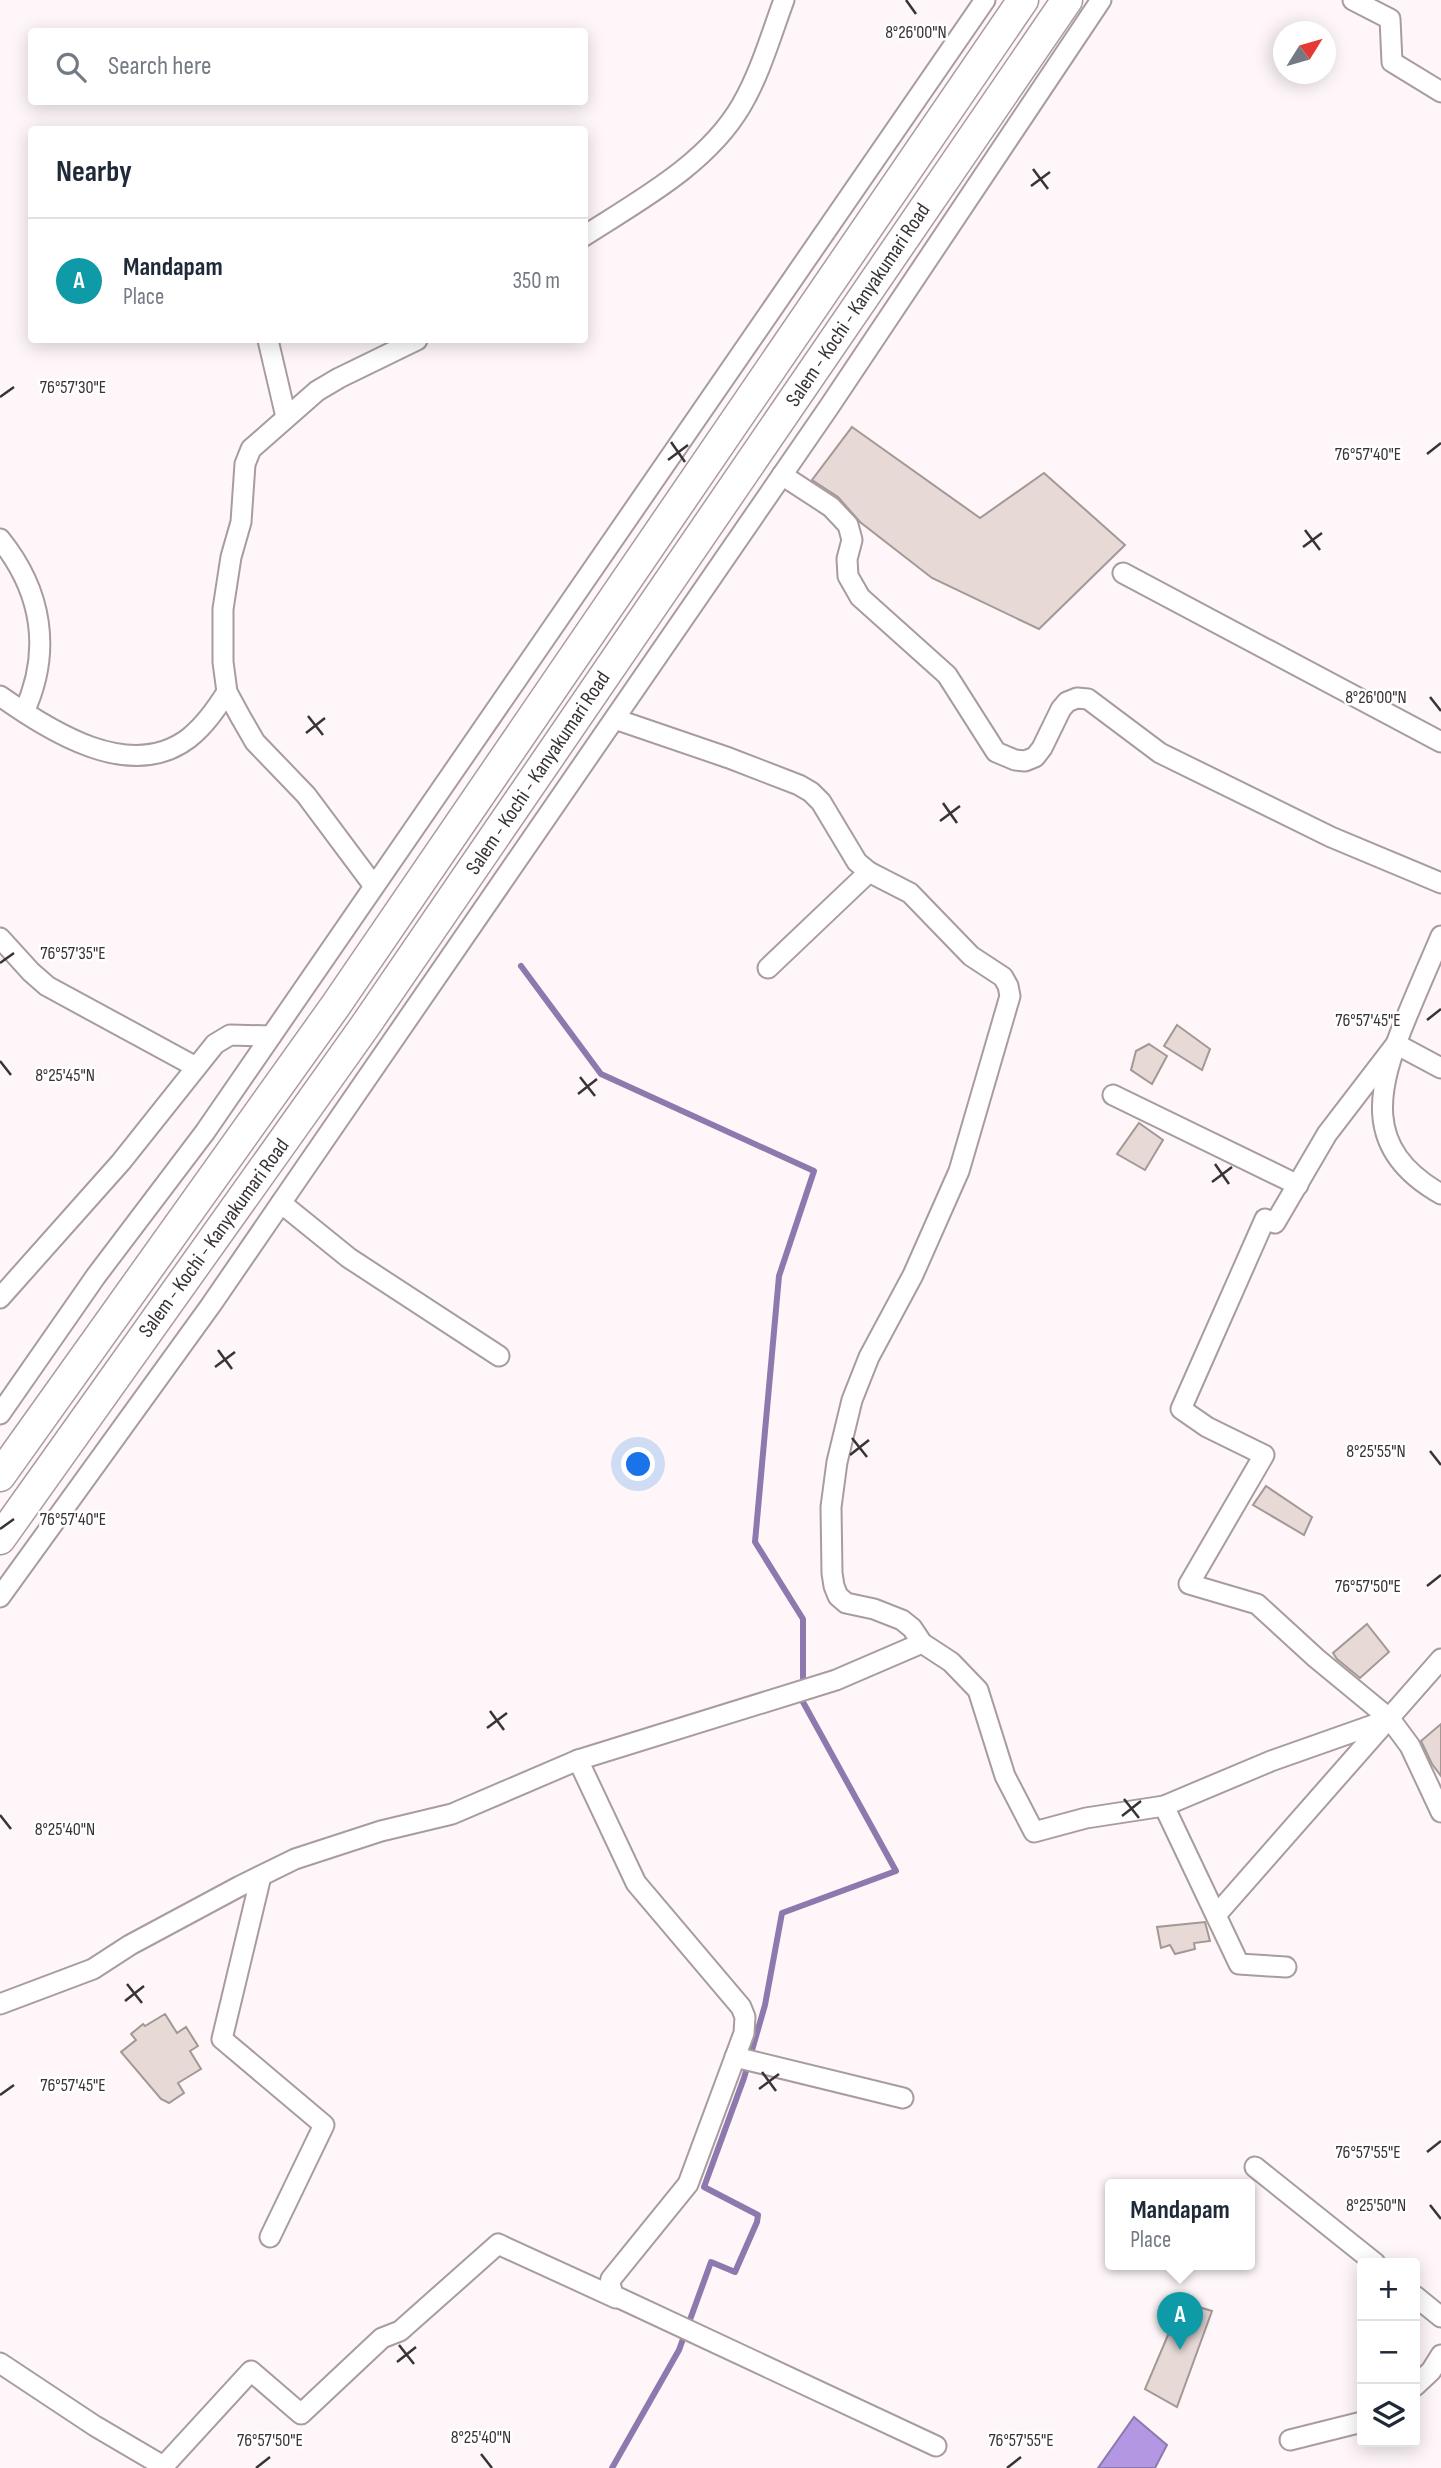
<!DOCTYPE html>
<meta charset="utf-8">
<style>
:root{--surface:#fff;--page:#f6f6f7;--text:#1f2937;--muted:#747a83;--line:#e0e1e3;--accent:#0b8043}
body{margin:0;font-family:"Sofia Sans Condensed",sans-serif;background:var(--page);color:var(--text)}
.controls{position:absolute;right:21px;bottom:21px;display:grid;overflow:hidden;border-radius:7px;box-shadow:0 4px 18px #0003}
.controls button{width:63px;height:63px;display:grid;place-items:center;padding:0;border:0;border-bottom:2px solid var(--line);background:var(--surface);color:var(--text);font:35px sans-serif}
.compass{position:absolute;left:1273px;top:21px;width:63px;height:63px;border-radius:50%;background:var(--surface);box-shadow:0 4px 18px #0003;rotate:53deg}
.you{position:absolute;left:639px;top:1465px;width:24px;height:24px;margin:-18px;border:5px solid #fff;border-radius:50%;background:#1a73e8;box-shadow:0 0 0 10px #1a73e833}
.badge{display:grid;place-items:center;width:46px;height:46px;border-radius:50%;background:var(--accent);color:#fff;font-size:23px;font-weight:700}
.pin{position:absolute;translate:-50% -58px;filter:drop-shadow(0 2px 4px #0008)}
.pin::after{content:'';position:absolute;top:37px;width:24px;height:21px;background:inherit;clip-path:polygon(0 0,100% 0,50% 100%)}
.popup{position:absolute;left:1105px;top:2179px;width:150px;height:91px;box-sizing:border-box;display:grid;place-content:center;border-radius:7px;background:var(--surface);filter:drop-shadow(0 2px 5px #0005);font-size:23px;white-space:nowrap;color:var(--muted)}
.popup b{font-size:26px;color:var(--text)}
.popup::after{content:'';position:absolute;left:50%;top:100%;margin-left:-14px;border:14px solid transparent;border-top-color:var(--surface)}
.list{margin:0;padding:0;list-style:none}
h2{display:flex;justify-content:space-between;align-items:center;height:91px;margin:0;padding:0 28px;font-size:30px}
h2 small{font-size:23px;font-weight:400;color:var(--muted)}
.list li{display:grid;grid-template-columns:46px 1fr auto;gap:21px;align-items:center;box-sizing:border-box;height:126px;padding:0 28px;border-top:2px solid var(--line)}
.list b{display:block;font-size:26px;white-space:nowrap}
.list p{margin:0;font-size:23px;white-space:nowrap;color:var(--muted)}
.list em{font-size:23px;font-style:normal;color:var(--muted)}
.icon{flex:none;width:38px;height:38px;fill:none;stroke:currentColor;stroke-width:2;stroke-linecap:round;stroke-linejoin:round}
.map{position:relative;flex:none;width:1441px;height:2468px;overflow:hidden}
.search{position:absolute;background:var(--surface);box-shadow:0 4px 18px #0003;left:28px;top:28px;width:560px;height:77px;display:flex;align-items:center;gap:18px;box-sizing:border-box;padding:0 24px;border-radius:7px;color:var(--muted);font-size:26px}
.panel{position:absolute;background:var(--surface);box-shadow:0 4px 18px #0003;left:28px;top:126px;width:560px;height:217px;border-radius:7px}
.map>svg:first-child{display:block}
.water{fill:#b397e2;stroke:#8e79ae;stroke-width:2}
.lines{fill:none;stroke-linecap:round;stroke-linejoin:round}
.stream{stroke:#8e79ae;stroke-width:6}
.building{fill:#e6d9d6;stroke:#a49895;stroke-width:2}
.minor-casing{stroke:#a89c9f;stroke-width:23}
.highway-casing{stroke:#a89c9f;stroke-width:33}
.minor{stroke:#fff;stroke-width:19}
.highway{stroke:#fff;stroke-width:30}
.ticks{fill:none;stroke:#383334;stroke-width:2.5}
.labels{text-anchor:middle;dominant-baseline:central;stroke-width:5;stroke-linejoin:round;paint-order:stroke}
.street-label{font-size:21px;fill:#383334;stroke:#fff}
.ticks-label{font-size:18px;text-anchor:middle;fill:#383334;stroke:#fff;stroke-width:5;stroke-linejoin:round;paint-order:stroke}
</style>
<div class="map">
<svg width="1441" height="2468" viewBox="0 0 1441 2468">
<rect width="100%" height="100%" fill="#fef6f8"/>
<path class="water" d="M 1134,2417 L 1167,2445 L 1155,2468 L 1098,2468 Z"/>
<g class="lines">
<path class="stream" d="M 521,966 L 601,1074 L 814,1171 L 779,1276 L 755,1542 L 803,1619 L 803,1702 L 896,1871 L 782,1913 L 765,2005 L 744,2078 L 704,2187 L 758,2215 L 757,2222 L 735,2272 L 711,2262 L 679,2350 L 612,2468"/>
</g>
<g class="building">
<path d="M 852,427 L 980,518 L 1044,473 L 1125,545 L 1039,629 L 932,578 L 860,522 L 838,497 L 812,480 Z"/>
<path d="M 1177,1025 L 1210,1049 L 1202,1070 L 1164,1046 Z"/>
<path d="M 1149,1044 L 1167,1056 L 1152,1084 L 1131,1070 L 1136,1051 Z"/>
<path d="M 1139,1123 L 1163,1140 L 1145,1170 L 1117,1154 Z"/>
<path d="M 1266,1486 L 1312,1517 L 1304,1535 L 1253,1505 Z"/>
<path d="M 1367,1624 L 1389,1652 L 1360,1678 L 1337,1659 L 1333,1653 Z"/>
<path d="M 1441,1724 L 1441,1776 L 1432,1764 L 1421,1741 Z"/>
<path d="M 1205,1922 L 1210,1941 L 1194,1943 L 1195,1949 L 1175,1954 L 1170,1945 L 1161,1948 L 1157,1927 Z"/>
<path d="M 165,2014 L 177,2033 L 186,2027 L 198,2046 L 190,2051 L 201,2069 L 178,2083 L 184,2093 L 169,2103 L 161,2099 L 121,2052 L 136,2040 L 131,2034 L 143,2024 L 145,2026 Z"/>
<path d="M 1182,2302 L 1212,2311 L 1177,2407 L 1145,2389 Z"/>
</g>
<g class="lines">
<defs>
<g id="minor">
<path d="M 1353,0 L 1390,19 L 1392,62 L 1441,92"/>
<path d="M 584,236 C 640,200 707,164 741,106 C 760,74 771,35 784,0"/>
<path d="M 268,340 L 286,417"/>
<path d="M 782,475 L 831,507 L 848,525 L 852,540 L 847,559 L 848,576 L 860,597 L 947,675 L 996,752 L 1015,760 L 1025,761 L 1035,757 L 1042,748 L 1061,709 L 1067,702 L 1077,698 L 1088,699 L 1160,753 L 1331,837 L 1441,883"/>
<path d="M 0,539 C 42,591 52,651 24,712"/>
<path d="M 1123,573 L 1441,742"/>
<path d="M 0,696 C 50,731 130,783 189,738 C 205,725 216,709 227,692"/>
<path d="M 615,719 L 729,758 L 799,785 L 811,792 L 821,802 L 857,862 L 869,872 L 910,893 L 971,956 L 1003,977 L 1008,986 L 1010,996 L 959,1171 L 913,1275 L 869,1357 L 852,1400 L 837,1462 L 831,1507 L 832,1573 L 834,1586 L 838,1596 L 846,1603 L 874,1609 L 902,1620 L 912,1628 L 922,1643 L 951,1662 L 978,1690 L 1005,1776 L 1034,1832 L 1086,1818 L 1164,1806 L 1271,1761 L 1390,1719 L 1410,1746 L 1441,1812"/>
<path d="M 374,886 L 306,795 L 255,742 L 240,716 L 227,692 L 223,662 L 223,609 L 231,557 L 241,522 L 245,464 L 251,449 L 317,391 L 339,378 L 417,340"/>
<path d="M 1441,936 C 1430,962 1418,989 1407,1016 C 1377,1088 1361,1149 1441,1194"/>
<path d="M 0,938 L 31,972 L 47,986 L 196,1067"/>
<path d="M 768,968 L 869,872"/>
<path d="M 1113,1095 L 1298,1185"/>
<path d="M 281,1203 L 349,1258 L 499,1356"/>
<path d="M 0,1298 L 121,1162 L 215,1044 L 230,1035 L 271,1036"/>
<path d="M 0,1414 L 96,1276 L 205,1132 L 985,0"/>
<path d="M 0,1597 L 211,1305 L 281,1203 L 829,407 L 1101,0"/>
<path d="M 1390,1719 L 1316,1658 L 1257,1604 L 1189,1584 L 1264,1455 L 1207,1427 L 1181,1409 L 1265,1219 L 1275,1223 L 1327,1134 L 1396,1044 L 1441,1068"/>
<path d="M 578,1760 L 636,1883 L 741,2007 L 745,2017 L 744,2033 L 688,2184 L 611,2279 L 610,2283 L 613,2295 L 936,2446"/>
<path d="M 1164,1806 L 1239,1964 L 1286,1967"/>
<path d="M 261,1876 L 222,2039 L 324,2125 L 270,2237"/>
<path d="M 1217,1914 L 1441,1659"/>
<path d="M 0,2004 L 93,1969 L 130,1945 L 240,1886 L 295,1859 L 381,1831 L 452,1814 L 578,1760 L 836,1680 L 922,1643"/>
<path d="M 735,2057 L 903,2098"/>
<path d="M 1255,2167 L 1375,2263"/>
<path d="M 1415,2296 L 1441,2317"/>
<path d="M 0,2363 L 95,2426 L 163,2466"/>
<path d="M 1415,2386 L 1431,2371 L 1441,2355"/>
<path d="M 1290,2440 L 1362,2422"/>
<path d="M 162,2468 L 251,2371 L 301,2414 L 382,2338 L 400,2331 L 498,2244 L 616,2298"/>
</g>
<g id="highway">
<path d="M 0,1476 L 336,1005 L 1023,0"/>
<path d="M 0,1539 L 365,1026 L 1067,0"/>
</g>
</defs>
<use href="#minor" class="minor-casing"/>
<use href="#highway" class="highway-casing"/>
<use href="#minor" class="minor"/>
<use href="#highway" class="highway"/>
</g>
<path class="ticks" d="M 906,0 L 916,14M 1033,169 L 1048,189M 1031,186 L 1050,172M 0,397 L 14,387M 671,442 L 685,462M 1427,454 L 1441,443M 668,460 L 688,445M 1305,530 L 1320,550M 1303,547 L 1322,533M 1430,697 L 1441,711M 308,716 L 323,735M 306,733 L 325,718M 943,803 L 957,823M 940,821 L 960,806M 0,963 L 14,953M 1427,1020 L 1441,1009M 0,1061 L 11,1075M 580,1077 L 595,1096M 578,1094 L 597,1079M 1215,1164 L 1229,1184M 1212,1182 L 1232,1167M 218,1350 L 232,1369M 215,1367 L 235,1352M 852,1438 L 867,1457M 1430,1451 L 1441,1465M 850,1455 L 869,1440M 0,1529 L 14,1519M 1427,1586 L 1441,1575M 490,1711 L 504,1730M 487,1728 L 507,1713M 1124,1799 L 1139,1818M 0,1815 L 11,1829M 1122,1816 L 1141,1801M 127,1984 L 142,2003M 125,2001 L 144,1986M 762,2072 L 776,2091M 759,2089 L 779,2074M 0,2095 L 14,2085M 1427,2152 L 1441,2141M 1430,2205 L 1441,2219M 399,2345 L 414,2364M 397,2362 L 416,2347M 481,2454 L 492,2468M 256,2468 L 270,2457M 1007,2468 L 1021,2457"/>
<g class="labels">
<g class="street-label">
<text transform="translate(858 305) rotate(-56)">Salem - Kochi - Kanyakumari Road</text>
<text transform="translate(538 773) rotate(-56)">Salem - Kochi - Kanyakumari Road</text>
<text transform="translate(214 1238) rotate(-54)">Salem - Kochi - Kanyakumari Road</text>
</g>
</g>
<g class="ticks-label">
<text x="916" y="38">8°26'00"N</text>
<text x="73" y="393">76°57'30"E</text>
<text x="1368" y="460">76°57'40"E</text>
<text x="1376" y="703">8°26'00"N</text>
<text x="73" y="959">76°57'35"E</text>
<text x="1368" y="1026">76°57'45"E</text>
<text x="65" y="1081">8°25'45"N</text>
<text x="1376" y="1457">8°25'55"N</text>
<text x="73" y="1525">76°57'40"E</text>
<text x="1368" y="1592">76°57'50"E</text>
<text x="65" y="1835">8°25'40"N</text>
<text x="73" y="2091">76°57'45"E</text>
<text x="1368" y="2158">76°57'55"E</text>
<text x="1376" y="2211">8°25'50"N</text>
<text x="481" y="2443">8°25'40"N</text>
<text x="270" y="2446">76°57'50"E</text>
<text x="1021" y="2446">76°57'55"E</text>
</g>
</svg>
<div class="controls">
<button>+</button>
<button>−</button>
<button><svg class="icon" aria-label="layers" viewBox="0 0 24 24"><path d="M12 4l9 5-9 5-9-5zM3 14l9 5 9-5"/></svg></button>
</div>
<svg class="compass" viewBox="-18 -18 36 36"><path d="M0-13l5 13h-10z" fill="#e53935"/><path d="M0 13l5-13h-10z" fill="#747a83"/></svg>
<div class="you"></div>
<div class="pin badge" style="left:1180px;top:2350px;background:#0f9aa8">A</div>
<div class="popup"><b>Mandapam</b>Place</div>
<div class="search"><svg class="icon" aria-label="search" viewBox="0 0 24 24"><circle cx="10" cy="10" r="6"/><path d="M15 15l6 6"/></svg>Search here</div>
<section class="panel">
<h2>Nearby<small></small></h2>
<ul class="list">
<li><span class="badge" style="background:#0f9aa8">A</span><div><b>Mandapam</b><p>Place</p></div><em>350 m</em></li>
</ul>
</section>
</div>
